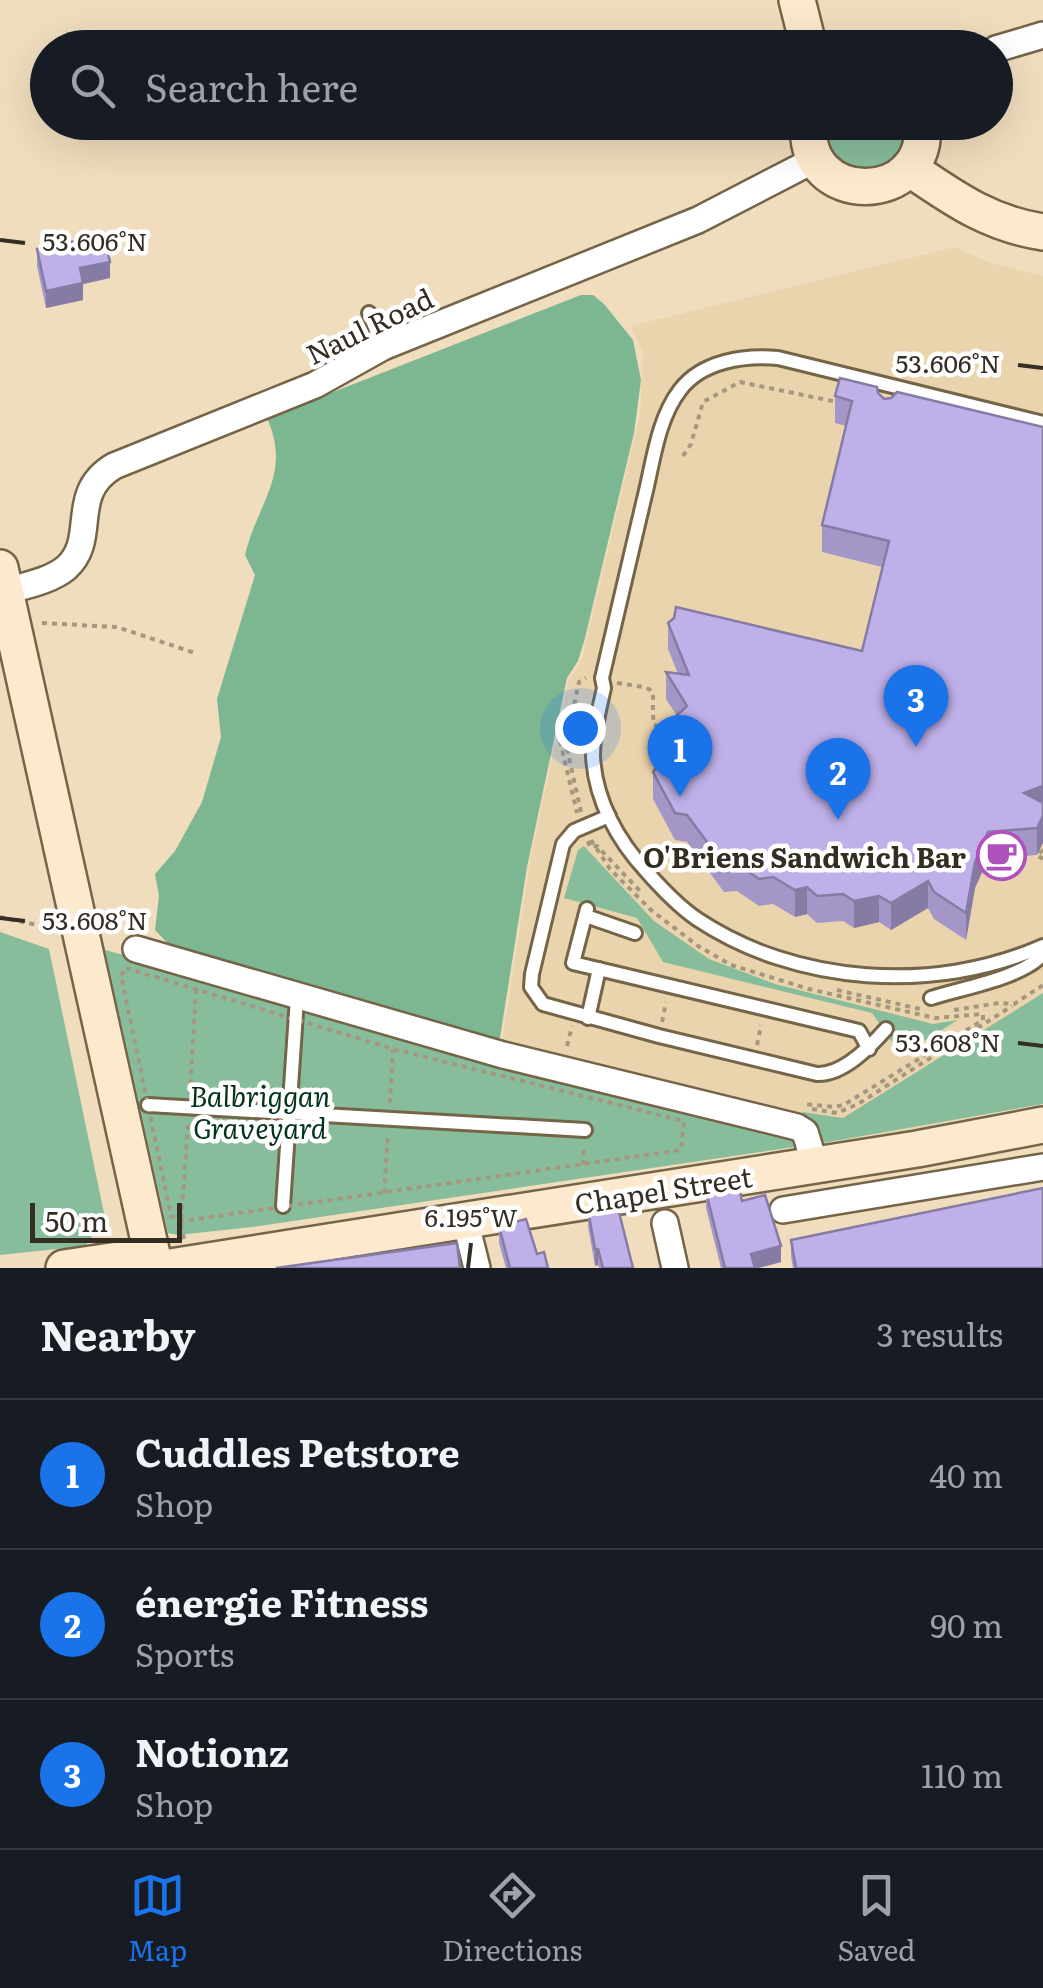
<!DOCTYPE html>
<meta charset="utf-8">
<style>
:root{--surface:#171b24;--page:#242831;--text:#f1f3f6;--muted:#9ea1a6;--line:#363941;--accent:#1a73e8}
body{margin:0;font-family:Literata,serif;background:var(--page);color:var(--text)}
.scale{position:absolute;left:30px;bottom:25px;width:152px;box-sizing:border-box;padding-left:10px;border:5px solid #342d21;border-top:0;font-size:28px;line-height:35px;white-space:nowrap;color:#342d21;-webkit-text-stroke:8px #fff;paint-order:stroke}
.you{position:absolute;left:580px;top:728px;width:35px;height:35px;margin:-25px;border:8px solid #fff;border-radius:50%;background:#1a73e8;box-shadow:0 0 0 15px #1a73e833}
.badge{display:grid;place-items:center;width:65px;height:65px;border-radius:50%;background:var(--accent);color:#fff;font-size:32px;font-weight:700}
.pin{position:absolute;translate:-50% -82px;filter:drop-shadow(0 2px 5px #0008)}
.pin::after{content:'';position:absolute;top:52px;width:35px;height:30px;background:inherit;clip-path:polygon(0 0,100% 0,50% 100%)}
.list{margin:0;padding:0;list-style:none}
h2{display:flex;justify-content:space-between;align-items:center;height:130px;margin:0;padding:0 40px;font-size:42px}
h2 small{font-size:32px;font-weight:400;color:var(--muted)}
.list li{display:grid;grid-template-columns:65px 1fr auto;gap:30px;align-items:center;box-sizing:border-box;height:150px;padding:0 40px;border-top:2px solid var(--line)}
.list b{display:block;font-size:38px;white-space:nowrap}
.list p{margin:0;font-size:32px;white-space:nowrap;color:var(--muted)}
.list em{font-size:32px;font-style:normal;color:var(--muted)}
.icon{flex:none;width:55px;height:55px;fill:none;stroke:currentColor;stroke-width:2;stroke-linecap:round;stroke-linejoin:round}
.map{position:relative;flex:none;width:1043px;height:1268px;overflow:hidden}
.search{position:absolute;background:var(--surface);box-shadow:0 10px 40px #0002;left:30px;right:30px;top:30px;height:110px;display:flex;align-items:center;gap:25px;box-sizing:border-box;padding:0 35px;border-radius:55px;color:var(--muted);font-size:38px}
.sheet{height:580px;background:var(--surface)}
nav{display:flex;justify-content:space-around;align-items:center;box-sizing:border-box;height:140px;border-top:2px solid var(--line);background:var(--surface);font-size:28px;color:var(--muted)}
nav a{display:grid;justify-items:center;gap:5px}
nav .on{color:var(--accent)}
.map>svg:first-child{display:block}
.built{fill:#ead4ad}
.green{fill:#88bd9b}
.forest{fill:#7db792}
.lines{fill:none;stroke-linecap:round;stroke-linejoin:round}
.lane-casing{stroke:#746448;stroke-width:18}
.street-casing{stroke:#746448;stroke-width:30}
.secondary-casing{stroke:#746448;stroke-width:40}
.path{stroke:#a5977f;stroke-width:4;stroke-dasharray:5 5;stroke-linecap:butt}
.lane{stroke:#fff;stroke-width:12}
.street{stroke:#fff;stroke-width:25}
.secondary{stroke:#fde9ce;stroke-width:35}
.wall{fill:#a497c8}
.shaded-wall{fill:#867ba3}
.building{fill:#bfb0e9;stroke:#867ba3;stroke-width:2.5}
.ticks{fill:none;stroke:#342d21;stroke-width:4}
.labels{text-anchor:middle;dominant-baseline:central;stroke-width:9;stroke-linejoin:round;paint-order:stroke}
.street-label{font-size:28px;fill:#342d21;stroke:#fff}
.poi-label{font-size:28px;font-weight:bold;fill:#342d21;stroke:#fff;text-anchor:end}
.park-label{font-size:28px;font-style:italic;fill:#03331b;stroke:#fff}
.ticks-label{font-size:25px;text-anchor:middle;fill:#342d21;stroke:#fff;stroke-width:9;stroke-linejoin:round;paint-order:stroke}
</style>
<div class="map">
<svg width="1043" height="1268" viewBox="0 0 1043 1268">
<rect width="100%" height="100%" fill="#efddbd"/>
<path class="built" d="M 955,247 L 990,263 L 1043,276 L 1043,1103 L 924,1127 L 820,1143 L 501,1049 L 531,856 L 569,680 L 582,659 L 640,415 L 643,351 L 630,326 Z"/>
<g class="green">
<path d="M 825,123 L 904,123 C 907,152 881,181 850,168 C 843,166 836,157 830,152 Z"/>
<path d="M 584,846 L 654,921 L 709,959 L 775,984 L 933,1024 L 958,1020 L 901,1055 L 872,1013 L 663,962 L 637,918 L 564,898 L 578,850 Z"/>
<path d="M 0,932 L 49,949 L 105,1218 L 85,1246 L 0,1255 Z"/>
<path d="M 105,950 L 790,1133 L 801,1146 L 252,1227 L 178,1235 L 168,1233 Z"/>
<path d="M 1043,993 L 1043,1104 L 823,1143 L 816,1128 L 801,1117 L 803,1112 L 843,1118 Z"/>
</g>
<path class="forest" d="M 581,295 L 593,295 L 604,304 L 633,340 L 641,380 L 634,433 L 585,638 L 578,661 L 567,678 L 527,867 L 499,1044 L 175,951 L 155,930 L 159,896 L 155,874 L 175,851 L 202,802 L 221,737 L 217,699 L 255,575 L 245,555 C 258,501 292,475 267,418 Z"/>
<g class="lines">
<defs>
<g id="lane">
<path d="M 369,313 L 383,347"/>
<path d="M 1043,423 L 778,358 C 744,355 702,361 680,390 C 657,420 653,464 644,499 C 630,559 616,619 602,678 L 604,688 C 599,710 593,734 593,756 C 595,800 618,841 647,872 C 662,889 678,906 697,919 C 796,985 935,994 1043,946"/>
<path d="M 609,816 L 574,831 L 563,844 L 532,974 L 531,987 L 543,1004 L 659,1036 L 817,1074 C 843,1075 870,1047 886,1029"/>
<path d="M 587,909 L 573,963 L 859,1031 L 869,1049"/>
<path d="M 586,916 L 635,933"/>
<path d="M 931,998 C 961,988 1023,978 1043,954"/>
<path d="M 588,1018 L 599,969"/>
<path d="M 148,1105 L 585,1130"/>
<path d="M 283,1206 L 297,998"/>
</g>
<g id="street">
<path d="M 996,49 L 1043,35"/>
<path d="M 0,593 C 21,586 49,582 66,568 C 99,539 67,494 114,466 L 315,385 L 383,347 L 698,220 L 816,159"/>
<path d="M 136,949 L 503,1055 L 797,1127 L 805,1132 L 815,1165"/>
<path d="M 783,1210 L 1043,1167"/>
<path d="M 465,1220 L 477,1268"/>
<path d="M 665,1223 L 675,1268"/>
</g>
<g id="secondary">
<path d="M 797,0 L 809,48"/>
<path d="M 809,122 C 800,209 932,207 922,122"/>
<path d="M 909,168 C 953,198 989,224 1043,232"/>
<path d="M 0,568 L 155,1268"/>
<path d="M 64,1268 L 152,1255"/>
<path d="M 164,1268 L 917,1149 L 1043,1125"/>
</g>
</defs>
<use href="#lane" class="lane-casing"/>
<use href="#street" class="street-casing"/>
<use href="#secondary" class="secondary-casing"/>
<g class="path">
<path d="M 683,456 L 691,444 L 703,402 L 740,382 L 837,402"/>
<path d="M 42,623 L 117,627 L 195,653"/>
<path d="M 617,683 C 666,690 649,686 654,725 L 676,733"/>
<path d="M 560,741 L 577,813"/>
<path d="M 581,812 L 566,744 L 579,682 L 586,678"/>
<path d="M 591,840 L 610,869 L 651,910 L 698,946 L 731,965 L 809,989 L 935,1018 L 983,1014 L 983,1020 L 845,1104 L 836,1107 L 803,1104"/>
<path d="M 588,841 L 590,847 L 597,846 L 640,891"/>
<path d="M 1043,850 L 1037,855 L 1043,859"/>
<path d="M 0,917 L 51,928"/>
<path d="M 126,968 L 393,1049 L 684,1121 L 681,1150 L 183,1221 L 171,1216 L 121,975 Z"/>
<path d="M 837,990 L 920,1009"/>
<path d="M 954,1010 L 999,1003 L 1014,1004 L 1043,985"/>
<path d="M 662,1022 L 666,1002"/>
<path d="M 757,1045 L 761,1025"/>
<path d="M 567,1046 L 572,1026"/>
<path d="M 190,1094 L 196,989"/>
<path d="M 390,1103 L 393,1049"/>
<path d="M 812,1109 L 837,1113 L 858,1104 L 1012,1006"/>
<path d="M 583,1165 L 584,1145"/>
<path d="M 384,1193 L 388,1133"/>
<path d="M 184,1239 L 181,1225 L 188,1124"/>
</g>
<use href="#lane" class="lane"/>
<use href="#street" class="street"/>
<use href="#secondary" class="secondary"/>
</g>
<g class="wall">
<path d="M 37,249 L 110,278 L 83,284 L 83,300 L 46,308 L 37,266 Z"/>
<path d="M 878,393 L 884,399 L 1043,427 L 1037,855 L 988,859 L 975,888 L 966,940 L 934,919 L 928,908 L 891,930 L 879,922 L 854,928 L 843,921 L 817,923 L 807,914 L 795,917 L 773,904 L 759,906 L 737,891 L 724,892 L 687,842 L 675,840 L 653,799 L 653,772 L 674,743 L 674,718 L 677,716 L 666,699 L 666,672 L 678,674 L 668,649 L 668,623 L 862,651 L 882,567 L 822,552 L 822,525 L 846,426 L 835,423 L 835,396 Z"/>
<path d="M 706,1192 L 742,1201 L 781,1262 L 758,1268 L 721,1268 L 706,1208 Z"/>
<path d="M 588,1210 L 633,1268 L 599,1268 L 598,1265 L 595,1266 L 588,1226 Z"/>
<path d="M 499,1226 L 548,1268 L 506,1268 L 499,1243 Z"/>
<path d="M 791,1240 L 1043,1268 L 793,1268 L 791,1256 Z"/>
</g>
<g class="shaded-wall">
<path d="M 110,262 L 110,278 L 83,284 L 83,300 L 46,308 L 46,291 L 80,268 Z"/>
<path d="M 1043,786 L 1043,813 L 1024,793 Z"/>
<path d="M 1043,816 L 1043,843 L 1037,855 L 1037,828 Z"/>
<path d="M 988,832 L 988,859 L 975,888 L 966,940 L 966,913 L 975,862 Z"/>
<path d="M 928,881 L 928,908 L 891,930 L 891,903 Z"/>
<path d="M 807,887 L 807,914 L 795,917 L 795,890 Z"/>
<path d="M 879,896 L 879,922 L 854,928 L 854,901 Z"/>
<path d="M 781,1246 L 781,1262 L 758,1268 L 751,1268 L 751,1254 Z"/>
<path d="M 595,1249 L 598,1249 L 598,1265 L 595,1266 Z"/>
</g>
<g class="building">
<path d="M 104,235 L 110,262 L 80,268 L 83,283 L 46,291 L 37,249 Z"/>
<path d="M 840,378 L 877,387 L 878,393 L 884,399 L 891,398 L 897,392 L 1043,427 L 1043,786 L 1024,793 L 1043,803 L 1043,816 L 1037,828 L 988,832 L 975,862 L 966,913 L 934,892 L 928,881 L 891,903 L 879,896 L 854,901 L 843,894 L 817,896 L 807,887 L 795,890 L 773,877 L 759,879 L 737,864 L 724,865 L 687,815 L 675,813 L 653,772 L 675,742 L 684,720 L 674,718 L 687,706 L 666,672 L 689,675 L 668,623 L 674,618 L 676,607 L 862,651 L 889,541 L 822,525 L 852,401 L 835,396 Z"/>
<path d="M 739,1186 L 742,1201 L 765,1195 L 781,1246 L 751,1254 L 755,1268 L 725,1268 L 706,1192 Z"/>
<path d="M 1043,1188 L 1043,1268 L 796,1268 L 791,1240 Z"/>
<path d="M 617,1204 L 633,1268 L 603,1268 L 598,1249 L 595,1249 L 588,1210 Z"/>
<path d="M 526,1219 L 537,1254 L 544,1252 L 548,1268 L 510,1268 L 499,1226 Z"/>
<path d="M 457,1243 L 460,1268 L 276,1268 Z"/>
</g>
<path class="ticks" d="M 0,240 L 25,243M 1018,365 L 1043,368M 0,918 L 25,921M 1018,1043 L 1043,1046M 468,1268 L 471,1243"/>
<defs>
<symbol id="cafe-ring" viewBox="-11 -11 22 22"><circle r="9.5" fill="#fff" stroke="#af51bb" stroke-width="1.5"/><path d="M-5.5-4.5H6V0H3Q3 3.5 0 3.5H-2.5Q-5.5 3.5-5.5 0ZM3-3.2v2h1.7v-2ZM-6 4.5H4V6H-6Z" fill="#af51bb"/></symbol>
</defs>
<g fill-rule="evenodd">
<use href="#cafe-ring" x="974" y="828" width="55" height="55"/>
</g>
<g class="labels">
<g class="street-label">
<text transform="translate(369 325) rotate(-26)">Naul Road</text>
<text transform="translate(663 1189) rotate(-9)">Chapel Street</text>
</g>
<g class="poi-label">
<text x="966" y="856">O'Briens Sandwich Bar</text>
</g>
<g class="park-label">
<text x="260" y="1095">Balbriggan<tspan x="260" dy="32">Graveyard</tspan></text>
</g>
</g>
<g class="ticks-label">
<text x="95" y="251">53.606°N</text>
<text x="948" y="373">53.606°N</text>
<text x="95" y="930">53.608°N</text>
<text x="948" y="1052">53.608°N</text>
<text x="471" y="1227">6.195°W</text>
</g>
</svg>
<div class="scale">50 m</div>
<div class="you"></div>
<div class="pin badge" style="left:680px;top:797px">1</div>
<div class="pin badge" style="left:838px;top:820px">2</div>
<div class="pin badge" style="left:916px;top:747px">3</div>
<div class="search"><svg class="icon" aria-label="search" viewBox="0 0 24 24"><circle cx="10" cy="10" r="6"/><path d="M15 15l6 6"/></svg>Search here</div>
</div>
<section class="sheet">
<h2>Nearby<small>3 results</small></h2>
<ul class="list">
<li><span class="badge">1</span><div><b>Cuddles Petstore</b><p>Shop</p></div><em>40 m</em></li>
<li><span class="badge">2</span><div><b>énergie Fitness</b><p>Sports</p></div><em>90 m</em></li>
<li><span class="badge">3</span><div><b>Notionz</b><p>Shop</p></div><em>110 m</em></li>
</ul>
</section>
<nav>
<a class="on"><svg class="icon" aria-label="map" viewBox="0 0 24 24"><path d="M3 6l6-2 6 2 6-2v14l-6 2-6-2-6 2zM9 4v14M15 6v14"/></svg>Map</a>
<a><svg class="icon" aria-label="directions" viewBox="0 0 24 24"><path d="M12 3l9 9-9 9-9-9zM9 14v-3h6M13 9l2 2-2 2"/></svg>Directions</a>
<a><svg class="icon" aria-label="saved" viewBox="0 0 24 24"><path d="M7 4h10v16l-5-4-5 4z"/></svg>Saved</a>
</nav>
